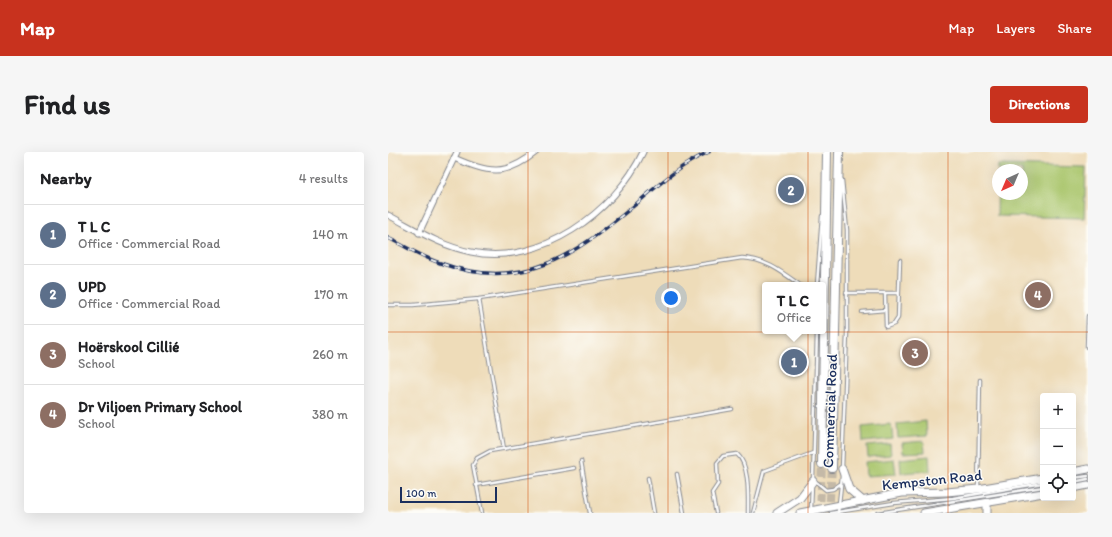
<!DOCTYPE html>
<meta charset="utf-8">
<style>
:root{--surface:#fff;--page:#f6f6f6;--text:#202124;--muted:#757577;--line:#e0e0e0;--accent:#c8321e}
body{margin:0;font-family:Itim,sans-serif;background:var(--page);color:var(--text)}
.controls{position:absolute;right:12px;bottom:12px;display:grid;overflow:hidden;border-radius:4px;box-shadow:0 4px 16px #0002}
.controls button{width:36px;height:36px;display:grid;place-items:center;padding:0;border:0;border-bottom:1px solid var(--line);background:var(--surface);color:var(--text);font:20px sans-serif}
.compass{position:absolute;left:604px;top:12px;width:36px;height:36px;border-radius:50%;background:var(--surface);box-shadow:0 4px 16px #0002;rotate:224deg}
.scale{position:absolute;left:12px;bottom:10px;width:97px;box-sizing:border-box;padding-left:4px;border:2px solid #1b2f5e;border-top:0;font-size:11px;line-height:14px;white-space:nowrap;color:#1b2f5e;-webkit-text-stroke:3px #fdfcf7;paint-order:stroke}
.you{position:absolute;left:283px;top:146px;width:14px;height:14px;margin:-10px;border:3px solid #fff;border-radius:50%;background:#1a73e8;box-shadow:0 0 0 6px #1a73e833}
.badge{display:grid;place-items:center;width:26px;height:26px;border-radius:50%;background:var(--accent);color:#fff;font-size:13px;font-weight:700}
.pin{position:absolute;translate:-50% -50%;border:2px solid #fff;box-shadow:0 1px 4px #0006}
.popup{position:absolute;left:374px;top:130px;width:64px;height:52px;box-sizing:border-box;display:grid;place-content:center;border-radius:4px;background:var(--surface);filter:drop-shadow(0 1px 3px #0005);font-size:13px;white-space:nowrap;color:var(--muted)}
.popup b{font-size:15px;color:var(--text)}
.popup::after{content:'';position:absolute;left:50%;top:100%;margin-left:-8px;border:8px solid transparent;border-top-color:var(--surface)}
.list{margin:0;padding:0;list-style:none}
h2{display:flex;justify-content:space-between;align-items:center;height:52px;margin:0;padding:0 16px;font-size:17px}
h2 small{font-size:13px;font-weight:400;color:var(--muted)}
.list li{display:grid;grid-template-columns:26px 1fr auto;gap:12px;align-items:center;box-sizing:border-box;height:60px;padding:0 16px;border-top:1px solid var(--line)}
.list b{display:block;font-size:15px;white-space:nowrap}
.list p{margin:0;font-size:13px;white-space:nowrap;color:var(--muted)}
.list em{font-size:13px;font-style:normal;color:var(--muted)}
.icon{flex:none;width:22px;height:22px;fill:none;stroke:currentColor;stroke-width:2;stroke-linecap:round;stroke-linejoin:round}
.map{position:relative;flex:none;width:700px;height:361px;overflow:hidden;border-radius:4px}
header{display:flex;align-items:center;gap:24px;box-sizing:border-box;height:56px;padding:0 20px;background:var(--accent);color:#fff}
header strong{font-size:19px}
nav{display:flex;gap:22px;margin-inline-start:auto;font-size:14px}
.intro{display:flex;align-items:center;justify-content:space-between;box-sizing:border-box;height:96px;padding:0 24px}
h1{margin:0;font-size:28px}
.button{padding:10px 18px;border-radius:4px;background:var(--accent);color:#fff;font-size:14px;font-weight:700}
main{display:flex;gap:24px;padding:0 24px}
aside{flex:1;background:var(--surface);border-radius:4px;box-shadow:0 4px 16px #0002}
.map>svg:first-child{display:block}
.park{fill:#aac66d;stroke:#627a66;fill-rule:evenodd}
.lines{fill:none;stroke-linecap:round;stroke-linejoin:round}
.primary-tunnel{stroke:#c4b9a7;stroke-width:8;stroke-dasharray:8 4;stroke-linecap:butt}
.lane-casing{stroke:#84868c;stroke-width:4.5}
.street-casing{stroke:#84868c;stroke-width:7}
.secondary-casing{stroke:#84868c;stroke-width:9}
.primary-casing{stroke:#84868c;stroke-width:10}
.lane{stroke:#fff;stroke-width:2.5}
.street{stroke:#fff;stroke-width:5}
.secondary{stroke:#fff;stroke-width:7}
.primary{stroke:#fff;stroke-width:8}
.rail-casing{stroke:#1b2f5e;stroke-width:3.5}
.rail{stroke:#fdfcf7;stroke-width:2;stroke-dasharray:6;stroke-linecap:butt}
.grid{fill:none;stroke:#d45514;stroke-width:1;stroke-opacity:0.55}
.labels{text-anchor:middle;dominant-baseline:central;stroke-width:3;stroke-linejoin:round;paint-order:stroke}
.street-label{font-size:15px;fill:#1b2f5e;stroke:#fdfcf7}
</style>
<header>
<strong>Map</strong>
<nav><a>Map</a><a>Layers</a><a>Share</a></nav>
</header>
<div class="intro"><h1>Find us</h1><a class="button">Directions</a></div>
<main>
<aside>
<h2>Nearby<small>4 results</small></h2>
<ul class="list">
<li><span class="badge" style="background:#5c6f8a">1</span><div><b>T L C</b><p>Office · Commercial Road</p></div><em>140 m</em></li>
<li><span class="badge" style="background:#5c6f8a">2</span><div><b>UPD</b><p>Office · Commercial Road</p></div><em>170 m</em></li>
<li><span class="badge" style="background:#8d6e63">3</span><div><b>Hoërskool Cillié</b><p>School</p></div><em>260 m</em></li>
<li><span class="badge" style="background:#8d6e63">4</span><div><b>Dr Viljoen Primary School</b><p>School</p></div><em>380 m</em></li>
</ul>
</aside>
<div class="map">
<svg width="700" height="361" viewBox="0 0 700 361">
<rect width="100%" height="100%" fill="#fdfcf7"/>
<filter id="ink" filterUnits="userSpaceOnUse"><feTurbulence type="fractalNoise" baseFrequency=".025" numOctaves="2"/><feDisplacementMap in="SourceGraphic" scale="8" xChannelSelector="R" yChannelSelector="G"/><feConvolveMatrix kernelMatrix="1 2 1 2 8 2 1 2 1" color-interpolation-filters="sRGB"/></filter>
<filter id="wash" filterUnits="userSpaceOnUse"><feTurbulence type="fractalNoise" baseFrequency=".012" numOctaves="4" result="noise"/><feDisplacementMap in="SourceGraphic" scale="16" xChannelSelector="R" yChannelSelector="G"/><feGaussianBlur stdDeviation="0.9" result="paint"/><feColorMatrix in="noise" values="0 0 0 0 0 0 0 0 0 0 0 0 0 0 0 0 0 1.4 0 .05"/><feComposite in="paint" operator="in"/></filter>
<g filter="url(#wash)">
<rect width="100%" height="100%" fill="#eedcb9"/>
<g class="park">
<path d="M 610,13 L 698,15 L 696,66 L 609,64 ZM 610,18 L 634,18 L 634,42 L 610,42 Z"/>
<path d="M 538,269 L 539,284 L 510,286 L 509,272 Z"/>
<path d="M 503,272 L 505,287 L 475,290 L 474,275 Z"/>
<path d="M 536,289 L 537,300 L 515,301 L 514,291 Z"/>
<path d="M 502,292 L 503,303 L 480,305 L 479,294 Z"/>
<path d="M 541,304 L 542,319 L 513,321 L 512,307 Z"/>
<path d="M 506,307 L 508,322 L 478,324 L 477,310 Z"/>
</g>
</g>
<g filter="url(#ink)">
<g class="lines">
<g class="primary-tunnel">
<path d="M 432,361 L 434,312"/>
<path d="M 441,361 L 444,316"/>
</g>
<defs>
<g id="lane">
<path d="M 454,28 L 459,78 L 459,181 L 454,317"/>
<path d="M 429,133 L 434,64"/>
<path d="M 458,141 L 510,141"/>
<path d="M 497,141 L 498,175 L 506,172 L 510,166 L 512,108"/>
<path d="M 91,147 L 116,297"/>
<path d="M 0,153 L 25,153 L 91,147 L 354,106 C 378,107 394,120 412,133"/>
<path d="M 474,160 L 497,158"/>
<path d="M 699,195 L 700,164"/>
<path d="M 193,309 L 202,361"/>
<path d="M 289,322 L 296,361"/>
<path d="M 260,326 L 266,361"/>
<path d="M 685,326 L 700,324"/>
<path d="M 425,328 L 429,179"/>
<path d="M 427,329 L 438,338 L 445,337 L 452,332"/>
<path d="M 685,330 L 700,327"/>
<path d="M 88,333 L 186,316"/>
<path d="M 590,337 L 592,228"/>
<path d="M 423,358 L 424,333"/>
<path d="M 94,361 L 85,313 L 89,306 L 102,299 L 344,257"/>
<path d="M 328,361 L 324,341 L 330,332 L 329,311 L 335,304 L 349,302 C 362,313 360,345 360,361"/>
<path d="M 365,361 L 376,319 L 425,301"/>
<path d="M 443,361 L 506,351 L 565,346 L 655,331"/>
<path d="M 450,361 L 454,324"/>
<path d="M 490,361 L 655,335"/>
</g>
<g id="street">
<path d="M 66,6 C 101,21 117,25 148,0"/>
<path d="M 0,63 C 27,77 52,94 83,100 C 152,115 227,60 255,0"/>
<path d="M 31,81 L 69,0"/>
</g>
<g id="secondary">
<path d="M 454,317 L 461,337 L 475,349"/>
<path d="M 685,320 L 700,317"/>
<path d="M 685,336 L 700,333"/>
<path d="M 599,351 L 599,361"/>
<path d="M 389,361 L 412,346 L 425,329"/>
<path d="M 412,361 L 514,341 L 559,340 L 590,337 L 655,326"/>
<path d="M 536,361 L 655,341"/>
</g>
<g id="primary">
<path d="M 434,312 L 439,0"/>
<path d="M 444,316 L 451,0"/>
</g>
</defs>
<use href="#lane" class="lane-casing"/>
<use href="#street" class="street-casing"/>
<use href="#secondary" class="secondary-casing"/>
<use href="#primary" class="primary-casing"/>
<use href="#lane" class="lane"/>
<use href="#street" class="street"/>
<use href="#secondary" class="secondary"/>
<use href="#primary" class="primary"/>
<defs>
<path id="rail" d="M 0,86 C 17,94 34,105 52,111 C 135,141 186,103 247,53 C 270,33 293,12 321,0"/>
</defs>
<use href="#rail" class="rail-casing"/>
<use href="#rail" class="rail"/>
</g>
</g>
<path class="grid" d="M 140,0 L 140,361M 280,0 L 280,361M 420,0 L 420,361M 560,0 L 560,361M 0,180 L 700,180"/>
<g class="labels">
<g class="street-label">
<text transform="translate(442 259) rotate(-88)">Commercial Road</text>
<text transform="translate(544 328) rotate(-6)">Kempston Road</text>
</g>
</g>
</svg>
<div class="controls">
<button>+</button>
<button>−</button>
<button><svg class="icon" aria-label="locate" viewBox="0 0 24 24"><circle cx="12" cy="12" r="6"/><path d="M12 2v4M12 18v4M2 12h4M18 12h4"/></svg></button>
</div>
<svg class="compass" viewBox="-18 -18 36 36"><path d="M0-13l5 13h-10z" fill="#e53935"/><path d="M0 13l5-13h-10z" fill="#757577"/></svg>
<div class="scale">100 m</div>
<div class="you"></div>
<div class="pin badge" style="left:406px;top:210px;background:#5c6f8a">1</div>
<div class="popup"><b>T L C</b>Office</div>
<div class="pin badge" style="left:403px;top:38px;background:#5c6f8a">2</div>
<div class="pin badge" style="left:527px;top:201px;background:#8d6e63">3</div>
<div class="pin badge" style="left:650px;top:143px;background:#8d6e63">4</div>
</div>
</main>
